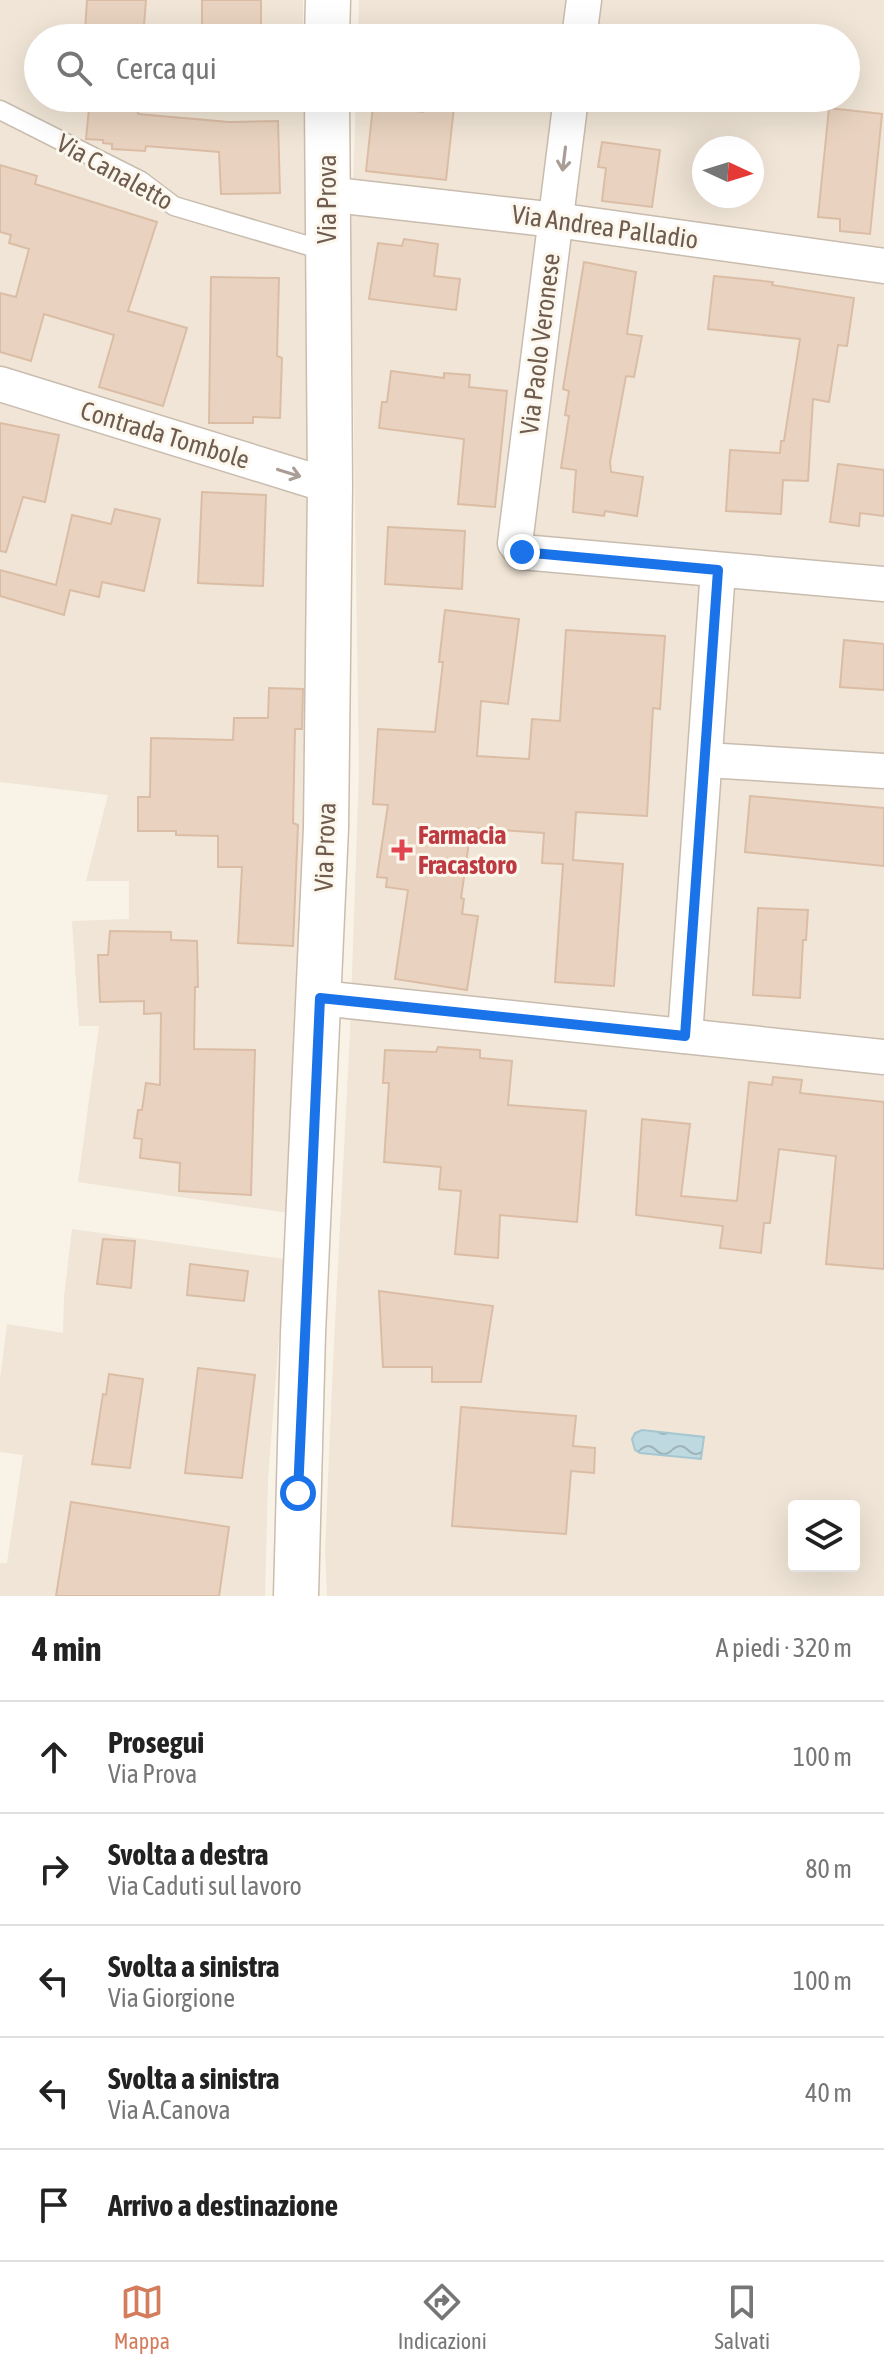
<!DOCTYPE html>
<html lang="it">
<meta charset="utf-8">
<style>
:root{--surface:#fff;--page:#f2f2f2;--text:#222;--muted:#767676;--line:#e0e0e0;--accent:#d37d5c}
body{margin:0;font-family:"Asap Condensed",sans-serif;background:var(--page);color:var(--text)}
.controls{position:absolute;right:24px;bottom:24px;display:grid;overflow:hidden;border-radius:8px;box-shadow:0 8px 32px #0002}
.controls button{width:72px;height:72px;display:grid;place-items:center;padding:0;border:0;border-bottom:2px solid var(--line);background:var(--surface);color:var(--text);font:40px sans-serif}
.compass{position:absolute;left:692px;top:136px;width:72px;height:72px;border-radius:50%;background:var(--surface);box-shadow:0 8px 32px #0002;rotate:94deg}
.stop{position:absolute;width:24px;height:24px;margin:-18px;border:6px solid #1a73e8;border-radius:50%;background:#fff}
.stop.end{background:#1a73e8;border-color:#fff;box-shadow:0 2px 8px #0008}
.list{margin:0;padding:0;list-style:none}
h2{display:flex;justify-content:space-between;align-items:center;height:104px;margin:0;padding:0 32px;font-size:34px}
h2 small{font-size:26px;font-weight:400;color:var(--muted)}
.list li{display:grid;grid-template-columns:52px 1fr auto;gap:24px;align-items:center;box-sizing:border-box;height:112px;padding:0 32px;border-top:2px solid var(--line)}
.list b{display:block;font-size:30px;white-space:nowrap}
.list p{margin:0;font-size:26px;white-space:nowrap;color:var(--muted)}
.list em{font-size:26px;font-style:normal;color:var(--muted)}
.icon{flex:none;width:44px;height:44px;fill:none;stroke:currentColor;stroke-width:2;stroke-linecap:round;stroke-linejoin:round}
.map{position:relative;flex:none;width:884px;height:1596px;overflow:hidden}
.search{position:absolute;background:var(--surface);box-shadow:0 8px 32px #0002;left:24px;right:24px;top:24px;height:88px;display:flex;align-items:center;gap:20px;box-sizing:border-box;padding:0 28px;border-radius:44px;color:var(--muted);font-size:30px}
.sheet{height:664px;background:var(--surface)}
nav{display:flex;justify-content:space-around;align-items:center;box-sizing:border-box;height:112px;border-top:2px solid var(--line);background:var(--surface);font-size:22px;color:var(--muted)}
nav a{display:grid;justify-items:center;gap:4px}
nav .on{color:var(--accent)}
.map>svg:first-child{display:block}
.residential{fill:#f0e5d6;fill-rule:evenodd}
.water{fill:url(#water-waves);stroke:#a5c7d1;stroke-width:2}
.building{fill:#e9d3c0;stroke:#dbbda5;stroke-width:2}
.lines{fill:none;stroke-linecap:round;stroke-linejoin:round}
.service-casing{stroke:#c9bcae;stroke-width:21}
.minor-casing{stroke:#c9bcae;stroke-width:37}
.secondary-casing{stroke:#ccbcad;stroke-width:47}
.service{stroke:#fff;stroke-width:18}
.minor{stroke:#fff;stroke-width:34}
.secondary{stroke:#fff;stroke-width:44}
.oneway{stroke:#a99d95}
.route{stroke:#1a73e8;stroke-width:10}
.health-dot{fill:#e0444e;stroke:#fcf7ed;stroke-width:3}
.labels{text-anchor:middle;dominant-baseline:central;stroke-width:6;stroke-linejoin:round;paint-order:stroke}
.street-label{font-size:26px;fill:#6f5c4f;stroke:#fcf7ed}
.health-label{font-size:26px;font-weight:bold;fill:#be3a42;stroke:#fcf7ed;text-anchor:start}
</style>
<div class="map">
<svg width="884" height="1596" viewBox="0 0 884 1596">
<defs>
<pattern id="water-waves" width="16" height="10" patternUnits="userSpaceOnUse" patternTransform="scale(2)"><rect width="16" height="10" fill="#bed9e0"/><path d="M0 5q4-4 8 0t8 0" fill="none" stroke="#9fb3b8"/></pattern>
</defs>
<rect width="100%" height="100%" fill="#f9f3e7"/>
<g class="residential">
<path d="M 0,0 L 303,0 L 303,38 L 38,38 L 38,98 L 304,98 L 310,677 L 289,1213 L 78,1182 L 99,1026 L 79,1026 L 72,921 L 129,919 L 129,881 L 86,881 L 108,795 L 0,782 Z"/>
<path d="M 359,0 L 884,0 L 884,1596 L 327,1596 L 325,1550 L 333,1362 L 350,1033 L 359,769 L 351,242 L 356,98 L 846,98 L 846,38 L 358,38 ZM 704,148 L 752,148 L 752,196 L 704,196 ZM 794,1506 L 854,1506 L 854,1566 L 794,1566 Z"/>
<path d="M 72,1229 L 285,1259 L 268,1480 L 265,1596 L 0,1596 L 0,1563 L 7,1563 L 23,1455 L 0,1452 L 0,1379 L 7,1324 L 63,1333 L 64,1297 Z"/>
</g>
<path class="water" d="M 642,1430 L 704,1437 L 701,1459 L 640,1453 L 635,1450 L 632,1439 L 635,1433 Z"/>
<g class="building">
<path d="M 87,0 L 146,0 L 143,38 L 94,38 L 94,32 L 85,31 Z"/>
<rect x="202" y="0" width="59" height="38"/>
<path d="M 90,98 L 139,98 L 138,114 L 229,122 L 278,121 L 280,193 L 221,194 L 219,152 L 146,146 L 145,151 L 112,149 L 112,144 L 103,143 L 103,140 L 86,139 Z"/>
<path d="M 424,98 L 455,98 L 446,180 L 366,171 L 373,106 L 423,112 Z"/>
<path d="M 829,108 L 882,114 L 870,234 L 840,231 L 840,219 L 818,217 Z"/>
<path d="M 602,142 L 660,150 L 652,207 L 602,201 L 606,168 L 598,167 Z"/>
<path d="M 0,165 L 37,176 L 35,184 L 157,222 L 128,311 L 187,328 L 163,406 L 99,387 L 114,335 L 44,314 L 31,361 L 0,352 L 0,293 L 16,297 L 29,249 L 9,243 L 11,235 L 0,232 Z"/>
<path d="M 404,239 L 438,244 L 434,276 L 460,279 L 456,310 L 369,299 L 378,243 L 402,246 Z"/>
<path d="M 584,262 L 636,272 L 627,334 L 642,336 L 634,377 L 626,376 L 610,462 L 611,472 L 643,477 L 637,516 L 605,511 L 604,516 L 573,512 L 576,470 L 561,468 L 569,416 L 565,415 L 569,391 L 563,389 Z"/>
<path d="M 714,276 L 773,282 L 772,285 L 854,298 L 847,346 L 838,345 L 829,402 L 813,399 L 808,481 L 783,480 L 781,514 L 726,511 L 730,450 L 780,453 L 781,441 L 784,441 L 800,339 L 708,329 Z"/>
<path d="M 211,277 L 279,278 L 277,356 L 282,358 L 280,418 L 253,417 L 253,423 L 209,423 Z"/>
<path d="M 391,371 L 444,378 L 444,373 L 470,375 L 469,387 L 507,391 L 495,507 L 458,504 L 464,439 L 379,428 L 382,402 L 387,402 Z"/>
<path d="M 0,423 L 59,435 L 45,502 L 23,497 L 6,552 L 0,551 Z"/>
<path d="M 838,464 L 884,470 L 884,516 L 860,513 L 859,526 L 830,522 Z"/>
<path d="M 202,492 L 266,495 L 263,586 L 198,583 Z"/>
<path d="M 115,509 L 160,519 L 144,591 L 102,582 L 99,597 L 70,590 L 64,615 L 0,596 L 0,570 L 56,585 L 72,515 L 111,524 Z"/>
<path d="M 388,527 L 465,531 L 462,589 L 385,584 Z"/>
<path d="M 445,610 L 519,619 L 508,704 L 481,701 L 477,756 L 529,759 L 532,719 L 560,721 L 566,630 L 665,636 L 660,709 L 653,708 L 647,816 L 576,812 L 573,860 L 623,864 L 614,986 L 555,982 L 563,864 L 542,863 L 544,833 L 471,828 L 461,898 L 464,899 L 462,914 L 478,916 L 467,990 L 395,979 L 408,890 L 386,887 L 387,878 L 377,877 L 388,805 L 373,804 L 378,729 L 435,732 L 443,662 L 439,662 Z"/>
<path d="M 844,640 L 884,644 L 884,690 L 840,687 Z"/>
<path d="M 269,688 L 303,689 L 302,729 L 295,729 L 293,823 L 298,825 L 293,946 L 238,943 L 242,867 L 218,867 L 218,836 L 176,835 L 176,831 L 138,831 L 138,797 L 150,797 L 151,738 L 233,740 L 234,718 L 268,718 Z"/>
<path d="M 750,796 L 884,808 L 884,866 L 745,852 Z"/>
<path d="M 758,908 L 808,910 L 806,940 L 803,940 L 800,998 L 753,995 Z"/>
<path d="M 110,931 L 171,932 L 171,940 L 197,941 L 198,987 L 195,987 L 194,1049 L 255,1050 L 251,1195 L 179,1191 L 180,1163 L 140,1158 L 142,1139 L 134,1138 L 138,1110 L 142,1110 L 146,1083 L 160,1085 L 161,1013 L 144,1014 L 144,1001 L 100,1002 L 98,955 L 108,955 Z"/>
<path d="M 438,1047 L 480,1050 L 480,1058 L 512,1061 L 508,1105 L 586,1111 L 577,1222 L 500,1215 L 498,1258 L 455,1254 L 461,1191 L 439,1189 L 441,1167 L 384,1162 L 389,1083 L 383,1083 L 385,1050 L 436,1052 Z"/>
<path d="M 773,1077 L 802,1080 L 800,1093 L 884,1102 L 884,1269 L 826,1264 L 836,1156 L 779,1149 L 770,1223 L 764,1223 L 761,1253 L 720,1248 L 723,1226 L 636,1215 L 642,1119 L 690,1124 L 681,1196 L 737,1201 L 749,1082 L 772,1085 Z"/>
<path d="M 103,1239 L 135,1241 L 131,1288 L 97,1284 Z"/>
<path d="M 190,1264 L 248,1271 L 244,1301 L 187,1295 Z"/>
<path d="M 379,1291 L 493,1306 L 481,1382 L 432,1382 L 432,1367 L 383,1367 Z"/>
<path d="M 198,1368 L 255,1375 L 242,1478 L 185,1473 Z"/>
<path d="M 109,1374 L 143,1379 L 130,1468 L 92,1464 L 103,1394 L 106,1395 Z"/>
<path d="M 461,1407 L 576,1416 L 573,1446 L 595,1448 L 594,1473 L 571,1471 L 566,1534 L 452,1526 Z"/>
<path d="M 71,1502 L 229,1527 L 219,1596 L 56,1596 Z"/>
</g>
<g class="lines">
<defs>
<path id="service" d="M 0,110 L 141,181 L 174,206 L 326,251"/>
<g id="minor">
<path d="M 579,38 L 584,0"/>
<path d="M 571,98 L 515,543 L 522,552 L 884,584"/>
<path d="M 326,194 L 556,220 L 884,266"/>
<path d="M 0,384 L 330,486"/>
<path d="M 706,760 L 884,771"/>
<path d="M 320,998 L 884,1057"/>
<path d="M 685,1036 L 718,570"/>
</g>
<g id="secondary">
<path d="M 327,38 L 328,0"/>
<path d="M 296,1596 L 303,1333 L 326,828 L 330,486 L 327,98"/>
</g>
</defs>
<use href="#service" class="service-casing"/>
<use href="#minor" class="minor-casing"/>
<use href="#secondary" class="secondary-casing"/>
<use href="#service" class="service"/>
<use href="#minor" class="minor"/>
<use href="#secondary" class="secondary"/>
</g>
<defs><path id="oneway-shaft" d="M-6 0H5M1.5-3L5.5 0L1.5 3" fill="none" stroke-width="1.6" stroke-linecap="round" stroke-linejoin="round" transform="scale(2)"/></defs>
<g class="oneway">
<use href="#oneway-shaft" transform="translate(564 159) rotate(97)"/>
<use href="#oneway-shaft" transform="translate(289 473) rotate(17)"/>
</g>
<g class="lines">
<path class="route" d="M 298,1493 L 320,998 L 685,1036 L 718,570 L 522,552"/>
</g>
<path class="health-dot" d="M398 838h8v8h8v8h-8v8h-8v-8h-8v-8h8z"/>
<g class="labels">
<g class="street-label">
<text transform="translate(115 172) rotate(29)">Via Canaletto</text>
<text transform="translate(327 199) rotate(-90)">Via Prova</text>
<text transform="translate(605 227) rotate(8)">Via Andrea Palladio</text>
<text transform="translate(540 344) rotate(-83)">Via Paolo Veronese</text>
<text transform="translate(165 435) rotate(17)">Contrada Tombole</text>
<text transform="translate(325 847) rotate(-88)">Via Prova</text>
</g>
<g class="health-label">
<text x="418" y="835">Farmacia<tspan x="418" dy="30">Fracastoro</tspan></text>
</g>
</g>
</svg>
<div class="controls">
<button><svg class="icon" aria-label="layers" viewBox="0 0 24 24"><path d="M12 4l9 5-9 5-9-5zM3 14l9 5 9-5"/></svg></button>
</div>
<svg class="compass" viewBox="-18 -18 36 36"><path d="M0-13l5 13h-10z" fill="#e53935"/><path d="M0 13l5-13h-10z" fill="#767676"/></svg>
<div class="stop" style="left:298px;top:1493px"></div>
<div class="stop end" style="left:522px;top:552px"></div>
<div class="search"><svg class="icon" aria-label="search" viewBox="0 0 24 24"><circle cx="10" cy="10" r="6"/><path d="M15 15l6 6"/></svg>Cerca qui</div>
</div>
<section class="sheet">
<h2>4 min<small>A piedi · 320 m</small></h2>
<ul class="list">
<li><svg class="icon" aria-label="ahead" viewBox="0 0 24 24"><path d="M12 20V5M6 11l6-6 6 6"/></svg><div><b>Prosegui</b><p>Via Prova</p></div><em>100 m</em></li>
<li><svg class="icon" aria-label="right" viewBox="0 0 24 24"><path d="M7 20v-9h11M14 6l5 5-5 5"/></svg><div><b>Svolta a destra</b><p>Via Caduti sul lavoro</p></div><em>80 m</em></li>
<li><svg class="icon" aria-label="left" viewBox="0 0 24 24"><path d="M17 20v-9H6M10 6l-5 5 5 5"/></svg><div><b>Svolta a sinistra</b><p>Via Giorgione</p></div><em>100 m</em></li>
<li><svg class="icon" aria-label="left" viewBox="0 0 24 24"><path d="M17 20v-9H6M10 6l-5 5 5 5"/></svg><div><b>Svolta a sinistra</b><p>Via A.Canova</p></div><em>40 m</em></li>
<li><svg class="icon" aria-label="arrive" viewBox="0 0 24 24"><path d="M6 21V4h12l-3 4 3 4H6"/></svg><div><b>Arrivo a destinazione</b></div></li>
</ul>
</section>
<nav>
<a class="on"><svg class="icon" aria-label="map" viewBox="0 0 24 24"><path d="M3 6l6-2 6 2 6-2v14l-6 2-6-2-6 2zM9 4v14M15 6v14"/></svg>Mappa</a>
<a><svg class="icon" aria-label="directions" viewBox="0 0 24 24"><path d="M12 3l9 9-9 9-9-9zM9 14v-3h6M13 9l2 2-2 2"/></svg>Indicazioni</a>
<a><svg class="icon" aria-label="saved" viewBox="0 0 24 24"><path d="M7 4h10v16l-5-4-5 4z"/></svg>Salvati</a>
</nav>
